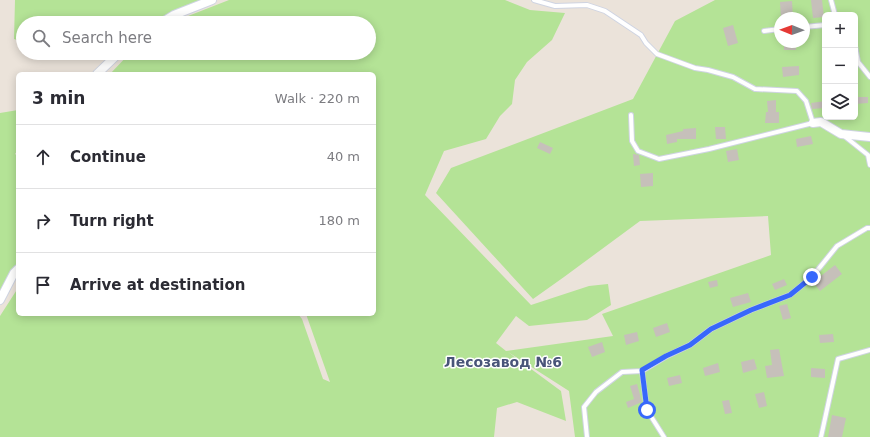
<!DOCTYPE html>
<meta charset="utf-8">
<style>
:root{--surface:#fff;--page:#f2f2f3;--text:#2b2b33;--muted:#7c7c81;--line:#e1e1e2}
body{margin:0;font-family:"DejaVu Sans",sans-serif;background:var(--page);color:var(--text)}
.controls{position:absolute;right:12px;top:12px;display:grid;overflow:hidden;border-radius:6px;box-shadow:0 2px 10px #0003}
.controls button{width:36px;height:36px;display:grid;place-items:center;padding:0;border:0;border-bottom:1px solid var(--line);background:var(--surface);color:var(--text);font:20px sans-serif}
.compass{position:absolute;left:774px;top:12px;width:36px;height:36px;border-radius:50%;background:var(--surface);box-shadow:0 2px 10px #0003;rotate:271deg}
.stop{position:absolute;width:12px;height:12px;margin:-9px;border:3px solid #3868fb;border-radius:50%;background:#fff}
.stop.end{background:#3868fb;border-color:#fff;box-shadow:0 1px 4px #0008}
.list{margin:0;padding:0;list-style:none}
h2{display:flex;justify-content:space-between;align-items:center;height:52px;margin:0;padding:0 16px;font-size:17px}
h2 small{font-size:13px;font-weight:400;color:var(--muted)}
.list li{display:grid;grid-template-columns:26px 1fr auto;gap:12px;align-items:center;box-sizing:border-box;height:64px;padding:0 16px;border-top:1px solid var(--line)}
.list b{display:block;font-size:15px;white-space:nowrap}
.list em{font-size:13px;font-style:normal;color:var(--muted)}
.icon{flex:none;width:22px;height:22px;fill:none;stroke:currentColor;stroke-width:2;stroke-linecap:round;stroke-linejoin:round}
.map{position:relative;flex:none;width:870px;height:437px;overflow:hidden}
.search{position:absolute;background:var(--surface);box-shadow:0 2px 10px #0003;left:16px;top:16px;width:360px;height:44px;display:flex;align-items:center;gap:10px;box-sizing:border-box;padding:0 14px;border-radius:22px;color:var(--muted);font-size:15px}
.panel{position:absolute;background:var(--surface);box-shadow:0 2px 10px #0003;left:16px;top:72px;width:360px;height:244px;border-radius:6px}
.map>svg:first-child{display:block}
.green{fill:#b4e396;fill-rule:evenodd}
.building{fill:#c6c0ba}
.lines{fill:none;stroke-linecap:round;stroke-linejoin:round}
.lane-casing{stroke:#cfd4e2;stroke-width:6}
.street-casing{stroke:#cfd4e2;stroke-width:10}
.lane{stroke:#fff;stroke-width:4}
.street{stroke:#fff;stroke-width:8}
.route{stroke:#3868fb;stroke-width:5}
.labels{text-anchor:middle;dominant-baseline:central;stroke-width:3;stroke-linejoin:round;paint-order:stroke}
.district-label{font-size:14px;font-weight:bold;fill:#495579;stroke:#fff}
</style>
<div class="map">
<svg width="870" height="437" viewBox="0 0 870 437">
<rect width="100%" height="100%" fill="#ebe3da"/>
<g class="green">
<path d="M 15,0 L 213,0 L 165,23 L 23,23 L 23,42 L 14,39 Z"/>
<path d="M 229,0 L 505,0 L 530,10 L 565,13 L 552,40 L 527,62 L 515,80 L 512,104 L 500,116 L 486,139 L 444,151 L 425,195 L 531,305 L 589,286 L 608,284 L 611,305 L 587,320 L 529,326 L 516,316 L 496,343 L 506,351 L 613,336 L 602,314 L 771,255 L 768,216 L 640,221 L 564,277 L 533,299 L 436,193 L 451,168 L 633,99 L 675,21 L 715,0 L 870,0 L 870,437 L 575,437 L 569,391 L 508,352 L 561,391 L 566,421 L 517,402 L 497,408 L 494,437 L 0,437 L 0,316 L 18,288 L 18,314 L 298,314 L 302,319 L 323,379 L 330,382 L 306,314 L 374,314 L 374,74 L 110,74 L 130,53 L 369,53 L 369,23 L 175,23 L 183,18 ZM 825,15 L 855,15 L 855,117 L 825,117 ZM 780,18 L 804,18 L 804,42 L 780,42 Z"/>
<path d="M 18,110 L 18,150 L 15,154 L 18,156 L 18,275 L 0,303 L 0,113 Z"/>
</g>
<g class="building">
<path d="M 811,0 L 822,0 L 824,17 L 813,18 Z"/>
<path d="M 792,1 L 793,18 L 781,18 L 780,2 Z"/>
<path d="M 733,25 L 738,43 L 728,46 L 723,28 Z"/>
<path d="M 784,42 L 795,42 L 796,50 L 784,50 Z"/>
<path d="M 799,66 L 799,75 L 783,77 L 782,67 Z"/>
<path d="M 855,97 L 868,97 L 868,103 L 855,104 Z"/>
<path d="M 776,100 L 776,112 L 779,112 L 779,123 L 765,123 L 766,112 L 768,112 L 767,101 Z"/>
<path d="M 825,101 L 825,108 L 812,109 L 811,103 Z"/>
<path d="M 715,127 L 725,127 L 726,139 L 716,139 Z"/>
<path d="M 696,128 L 696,139 L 677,139 L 677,142 L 667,144 L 666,135 L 683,131 L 683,129 Z"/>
<path d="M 811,136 L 813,144 L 797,147 L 796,139 Z"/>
<path d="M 540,142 L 553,148 L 550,154 L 537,148 Z"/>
<path d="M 737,149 L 739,160 L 728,162 L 726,151 Z"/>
<path d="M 633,154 L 639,155 L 640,165 L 634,166 Z"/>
<path d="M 653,173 L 653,186 L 641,187 L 640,174 Z"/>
<path d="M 835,265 L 842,274 L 820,291 L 813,282 Z"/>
<path d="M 784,279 L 787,285 L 775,290 L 772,284 Z"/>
<path d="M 717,280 L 718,286 L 710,288 L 708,282 Z"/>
<path d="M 748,293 L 751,302 L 733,307 L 730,298 Z"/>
<path d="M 787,304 L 791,318 L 783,320 L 779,306 Z"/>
<path d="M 667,323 L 670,332 L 656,337 L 653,328 Z"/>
<path d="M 637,332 L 639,341 L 626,345 L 624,335 Z"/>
<path d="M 833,334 L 834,342 L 820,343 L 819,335 Z"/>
<path d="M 602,342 L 605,352 L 592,357 L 588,347 Z"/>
<path d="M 779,349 L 784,376 L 767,378 L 765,366 L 772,365 L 770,350 Z"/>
<path d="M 754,359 L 757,369 L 743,373 L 741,362 Z"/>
<path d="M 718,363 L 720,372 L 705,376 L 703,368 Z"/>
<path d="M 811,368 L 825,369 L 825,378 L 811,377 Z"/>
<path d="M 680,375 L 682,383 L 669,386 L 667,378 Z"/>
<path d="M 637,384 L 642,402 L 628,408 L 626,402 L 634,399 L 630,386 Z"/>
<path d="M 764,392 L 767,406 L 759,408 L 755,394 Z"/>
<path d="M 729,400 L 732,413 L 725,414 L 722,401 Z"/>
<path d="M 832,415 L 846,418 L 842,437 L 828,437 Z"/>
</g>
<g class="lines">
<defs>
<g id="lane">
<path d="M 534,0 L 555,6 L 587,5 L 605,11 L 641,35 L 646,43 L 657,54 L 695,68 L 708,70 L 733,77 L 755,89 L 797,91 L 806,101 L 813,123 L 709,149 L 659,159 L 638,151 L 632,141 L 631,115"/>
<path d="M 831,0 L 835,15"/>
<path d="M 804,27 L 825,25"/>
<path d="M 764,31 L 780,29"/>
<path d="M 855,46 L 858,62 L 870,77"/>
<path d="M 843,135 L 868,155 L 870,165"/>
<path d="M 642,371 L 647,410 L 664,437"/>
<path d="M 587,437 L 584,407 L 596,392 L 622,372 L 642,371 L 667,356 L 690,345 L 711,329 L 751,310 L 790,295 L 812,277 L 837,246 L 867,228 L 870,228"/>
<path d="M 821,437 L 838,359 L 870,350"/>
</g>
<g id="street">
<path d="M 161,23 L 174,15 L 212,0"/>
<path d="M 97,74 L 119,53"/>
<path d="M 813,123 L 821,122 L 841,134 L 870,137"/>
<path d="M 0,300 L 14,273 L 18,269"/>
</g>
</defs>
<use href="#lane" class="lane-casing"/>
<use href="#street" class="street-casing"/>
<use href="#lane" class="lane"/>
<use href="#street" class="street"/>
</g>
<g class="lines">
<path class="route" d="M 647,410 L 642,370 L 666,356 L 690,345 L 711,329 L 751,310 L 790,295 L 812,277"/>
</g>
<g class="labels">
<g class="district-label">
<text x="503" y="362">Лесозавод №6</text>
</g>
</g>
</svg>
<div class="controls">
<button>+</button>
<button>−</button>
<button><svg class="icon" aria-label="layers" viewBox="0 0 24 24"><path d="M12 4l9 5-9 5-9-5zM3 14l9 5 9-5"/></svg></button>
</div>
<svg class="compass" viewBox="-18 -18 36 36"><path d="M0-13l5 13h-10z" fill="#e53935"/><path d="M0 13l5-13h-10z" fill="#7c7c81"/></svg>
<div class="stop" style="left:647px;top:410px"></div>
<div class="stop end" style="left:812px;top:277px"></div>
<div class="search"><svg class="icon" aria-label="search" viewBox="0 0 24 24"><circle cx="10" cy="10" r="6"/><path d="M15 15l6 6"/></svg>Search here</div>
<section class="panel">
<h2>3 min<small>Walk · 220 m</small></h2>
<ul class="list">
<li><svg class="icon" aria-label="ahead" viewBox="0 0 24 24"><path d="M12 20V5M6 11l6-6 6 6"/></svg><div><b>Continue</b></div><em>40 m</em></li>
<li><svg class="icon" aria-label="right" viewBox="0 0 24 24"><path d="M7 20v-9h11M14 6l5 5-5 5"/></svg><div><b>Turn right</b></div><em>180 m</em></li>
<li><svg class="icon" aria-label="arrive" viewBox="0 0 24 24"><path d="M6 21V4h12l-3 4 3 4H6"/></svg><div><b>Arrive at destination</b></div></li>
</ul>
</section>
</div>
